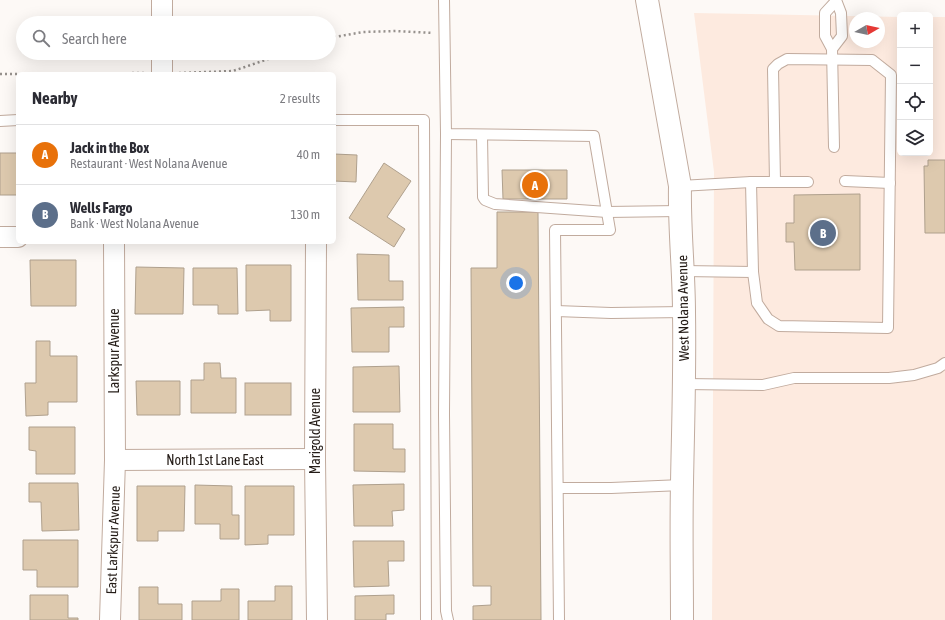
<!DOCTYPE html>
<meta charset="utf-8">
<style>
:root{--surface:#fff;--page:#f2f2f3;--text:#2b2b33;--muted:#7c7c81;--line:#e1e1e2;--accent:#ea580c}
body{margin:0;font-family:"Asap Condensed",sans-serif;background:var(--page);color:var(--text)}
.controls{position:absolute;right:12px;top:12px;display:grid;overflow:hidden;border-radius:6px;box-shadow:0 4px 16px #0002}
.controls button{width:36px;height:36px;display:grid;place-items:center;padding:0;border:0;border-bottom:1px solid var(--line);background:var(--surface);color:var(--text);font:20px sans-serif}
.compass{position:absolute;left:849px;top:12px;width:36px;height:36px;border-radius:50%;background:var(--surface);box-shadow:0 4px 16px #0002;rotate:81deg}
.you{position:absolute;left:516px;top:283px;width:14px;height:14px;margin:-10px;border:3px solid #fff;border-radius:50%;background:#1a73e8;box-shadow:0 0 0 6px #1a73e833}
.badge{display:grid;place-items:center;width:26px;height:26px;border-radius:50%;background:var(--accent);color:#fff;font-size:13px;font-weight:700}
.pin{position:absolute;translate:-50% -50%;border:2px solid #fff;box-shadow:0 1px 4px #0006}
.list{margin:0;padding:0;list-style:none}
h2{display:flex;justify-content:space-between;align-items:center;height:52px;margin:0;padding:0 16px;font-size:17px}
h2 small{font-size:13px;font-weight:400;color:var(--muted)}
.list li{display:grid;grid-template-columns:26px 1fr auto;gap:12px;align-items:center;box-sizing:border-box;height:60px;padding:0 16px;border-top:1px solid var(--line)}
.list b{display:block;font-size:15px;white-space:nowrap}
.list p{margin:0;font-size:13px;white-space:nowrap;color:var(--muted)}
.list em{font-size:13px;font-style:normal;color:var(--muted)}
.icon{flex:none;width:22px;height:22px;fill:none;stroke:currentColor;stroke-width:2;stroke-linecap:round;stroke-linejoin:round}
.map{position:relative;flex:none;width:945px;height:620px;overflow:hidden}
.search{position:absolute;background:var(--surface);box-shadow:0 4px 16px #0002;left:16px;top:16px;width:320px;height:44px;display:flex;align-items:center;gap:10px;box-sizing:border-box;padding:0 14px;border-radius:22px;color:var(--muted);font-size:15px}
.panel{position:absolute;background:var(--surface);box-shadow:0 4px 16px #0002;left:16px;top:72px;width:320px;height:172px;border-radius:6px}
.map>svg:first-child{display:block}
.built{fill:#fdeadf;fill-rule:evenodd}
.building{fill:#ddc9ae;stroke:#afa08d}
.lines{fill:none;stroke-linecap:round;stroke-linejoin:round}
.service-casing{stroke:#c1ab9e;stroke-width:12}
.minor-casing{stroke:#c1ab9e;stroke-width:22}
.secondary-casing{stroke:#c1ab9e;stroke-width:24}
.path{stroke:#96918d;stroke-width:2.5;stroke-dasharray:2 3;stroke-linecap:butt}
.service{stroke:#fff;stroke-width:10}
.minor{stroke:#fff;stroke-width:20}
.secondary{stroke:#fff;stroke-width:22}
.labels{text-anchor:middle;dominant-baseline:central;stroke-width:3.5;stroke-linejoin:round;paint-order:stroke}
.street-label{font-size:14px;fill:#241c17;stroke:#fff}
</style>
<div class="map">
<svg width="945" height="620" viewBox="0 0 945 620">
<rect width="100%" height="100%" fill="#fdf9f6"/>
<path class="built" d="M 694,13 L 900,17 L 900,153 L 930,153 L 930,17 L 945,17 L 945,620 L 712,620 L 714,172 ZM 855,18 L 879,18 L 879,42 L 855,42 Z"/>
<g class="building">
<rect x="0" y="153" width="17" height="42"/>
<path d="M 334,154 L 357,155 L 356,182 L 334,181 Z"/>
<path d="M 928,160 L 945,160 L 945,233 L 925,233 L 924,166 L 928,166 Z"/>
<path d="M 384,163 L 411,181 L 387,217 L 405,229 L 394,247 L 349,218 Z"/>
<path d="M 502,170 L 567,170 L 567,199 L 503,199 Z"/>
<path d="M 860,194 L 860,270 L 795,270 L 794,242 L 786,242 L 786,223 L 794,223 L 794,195 Z"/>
<path d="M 497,212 L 538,212 L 541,620 L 473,620 L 473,606 L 491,605 L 491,586 L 473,586 L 471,268 L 497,268 Z"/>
<path d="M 357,254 L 389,255 L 389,281 L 403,281 L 403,300 L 358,300 Z"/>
<path d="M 30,260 L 76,260 L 76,306 L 31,306 Z"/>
<path d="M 246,265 L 291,265 L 291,321 L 270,321 L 270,310 L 246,311 Z"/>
<path d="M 136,267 L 184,268 L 183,314 L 135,314 Z"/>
<path d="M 193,268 L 237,268 L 238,314 L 218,314 L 218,305 L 193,305 Z"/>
<path d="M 404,307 L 404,327 L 389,327 L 389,352 L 352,352 L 351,308 Z"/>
<path d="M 36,341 L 50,341 L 50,356 L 77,356 L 77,402 L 48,402 L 48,415 L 26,416 L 25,383 L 36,383 Z"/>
<path d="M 204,363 L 220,363 L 221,378 L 236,378 L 236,413 L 191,413 L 191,380 L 204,380 Z"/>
<path d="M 399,366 L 400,412 L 353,412 L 353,367 Z"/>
<path d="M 136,381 L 180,381 L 180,415 L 137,415 Z"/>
<rect x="245" y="383" width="46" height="32"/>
<path d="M 354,424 L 393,424 L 393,449 L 405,449 L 405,472 L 354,471 Z"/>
<path d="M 29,427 L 75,427 L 75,474 L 36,474 L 36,451 L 29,450 Z"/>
<path d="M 29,483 L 78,483 L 79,530 L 42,531 L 41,502 L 29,502 Z"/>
<path d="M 404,484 L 404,510 L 392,511 L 393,526 L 354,526 L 353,485 Z"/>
<path d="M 195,485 L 232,486 L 232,515 L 239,515 L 239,539 L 220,539 L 220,524 L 195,524 Z"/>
<path d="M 137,486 L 185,486 L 184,531 L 158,531 L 158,541 L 137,541 Z"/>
<path d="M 245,486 L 294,486 L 294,535 L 268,535 L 268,544 L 245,545 Z"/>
<path d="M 23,540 L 78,540 L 78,587 L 37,587 L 37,570 L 23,570 Z"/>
<path d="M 353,541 L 404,541 L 404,561 L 388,561 L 389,586 L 354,587 Z"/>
<path d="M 275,586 L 292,586 L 292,620 L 248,620 L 248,601 L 275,601 Z"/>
<path d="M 139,587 L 158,587 L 158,604 L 182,604 L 182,620 L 139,620 Z"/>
<path d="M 221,589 L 239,589 L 239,620 L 192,620 L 192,601 L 221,601 Z"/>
<path d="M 30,595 L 68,595 L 68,618 L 78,618 L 78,620 L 30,620 Z"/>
<path d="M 394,595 L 394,614 L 386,614 L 386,620 L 355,620 L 355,596 Z"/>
</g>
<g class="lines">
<defs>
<g id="service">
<path d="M 444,0 L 446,134 L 594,136 L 610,230 L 555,230 L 559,620"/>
<path d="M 832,49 L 842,36 L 841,13 L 836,0"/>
<path d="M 334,120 L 424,120 L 426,620"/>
<path d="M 0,121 L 18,120"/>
<path d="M 446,134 L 444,414 L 446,611 L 448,620"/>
<path d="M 482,135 L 483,197 L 485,200 L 495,204 L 607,212 L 679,211"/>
<path d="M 834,147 L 832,49 L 825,36 L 825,13 L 836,1"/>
<path d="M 845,181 L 890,183"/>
<path d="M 751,182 L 753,272"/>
<path d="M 680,186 L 751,182 L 808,182"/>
<path d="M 683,271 L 753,272 L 757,303 L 768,319 L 779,326 L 888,328 L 891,75 L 872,60 L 787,59 L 778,64 L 773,69 L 775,182"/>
<path d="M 556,311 L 611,313 L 684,312"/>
<path d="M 685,384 L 763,385 L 794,378 L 889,378 L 914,375 L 938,368 L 945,363"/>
<path d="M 558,488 L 611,488 L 682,485"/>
</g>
<g id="minor">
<path d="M 162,0 L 162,23"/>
<path d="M 162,53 L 162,74"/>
<path d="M 0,237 L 18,237"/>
<path d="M 316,242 L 315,459 L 317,620"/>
<path d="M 115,460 L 315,459"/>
<path d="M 110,620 L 115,460 L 114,242"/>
</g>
<path id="secondary" d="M 647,0 L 680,186 C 679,228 684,271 684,313 C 685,370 683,427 682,483 C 681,529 682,574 682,620"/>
</defs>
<use href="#service" class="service-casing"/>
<use href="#minor" class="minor-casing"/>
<use href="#secondary" class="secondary-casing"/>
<g class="path">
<path d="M 329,38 L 363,32 L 396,31 L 433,33"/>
<path d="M 179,73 L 233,71 L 286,53"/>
<path d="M 0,74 L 20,74"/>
<path d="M 32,74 L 145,73"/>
</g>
<use href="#service" class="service"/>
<use href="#minor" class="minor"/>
<use href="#secondary" class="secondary"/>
</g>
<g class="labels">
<g class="street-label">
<text transform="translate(683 308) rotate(-91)">West Nolana Avenue</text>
<text transform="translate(114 351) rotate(-90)">Larkspur Avenue</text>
<text transform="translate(315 431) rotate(-90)">Marigold Avenue</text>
<text x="215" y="460">North 1st Lane East</text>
<text transform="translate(113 540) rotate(-88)">East Larkspur Avenue</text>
</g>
</g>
</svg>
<div class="controls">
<button>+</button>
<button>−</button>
<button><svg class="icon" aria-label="locate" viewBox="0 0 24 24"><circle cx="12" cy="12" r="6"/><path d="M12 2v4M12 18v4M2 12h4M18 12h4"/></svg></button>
<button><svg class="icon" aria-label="layers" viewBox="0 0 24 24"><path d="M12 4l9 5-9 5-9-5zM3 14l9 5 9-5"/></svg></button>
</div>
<svg class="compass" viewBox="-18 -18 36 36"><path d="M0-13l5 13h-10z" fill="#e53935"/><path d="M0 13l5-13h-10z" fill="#7c7c81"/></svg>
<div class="you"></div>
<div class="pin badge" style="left:535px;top:185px;background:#e8710a">A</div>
<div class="pin badge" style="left:823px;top:233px;background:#5c6f8a">B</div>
<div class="search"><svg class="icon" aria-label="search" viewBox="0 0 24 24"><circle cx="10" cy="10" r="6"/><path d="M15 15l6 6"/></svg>Search here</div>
<section class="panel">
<h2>Nearby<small>2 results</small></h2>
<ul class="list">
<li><span class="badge" style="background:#e8710a">A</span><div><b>Jack in the Box</b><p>Restaurant · West Nolana Avenue</p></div><em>40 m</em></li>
<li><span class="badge" style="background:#5c6f8a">B</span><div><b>Wells Fargo</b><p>Bank · West Nolana Avenue</p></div><em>130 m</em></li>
</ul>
</section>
</div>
